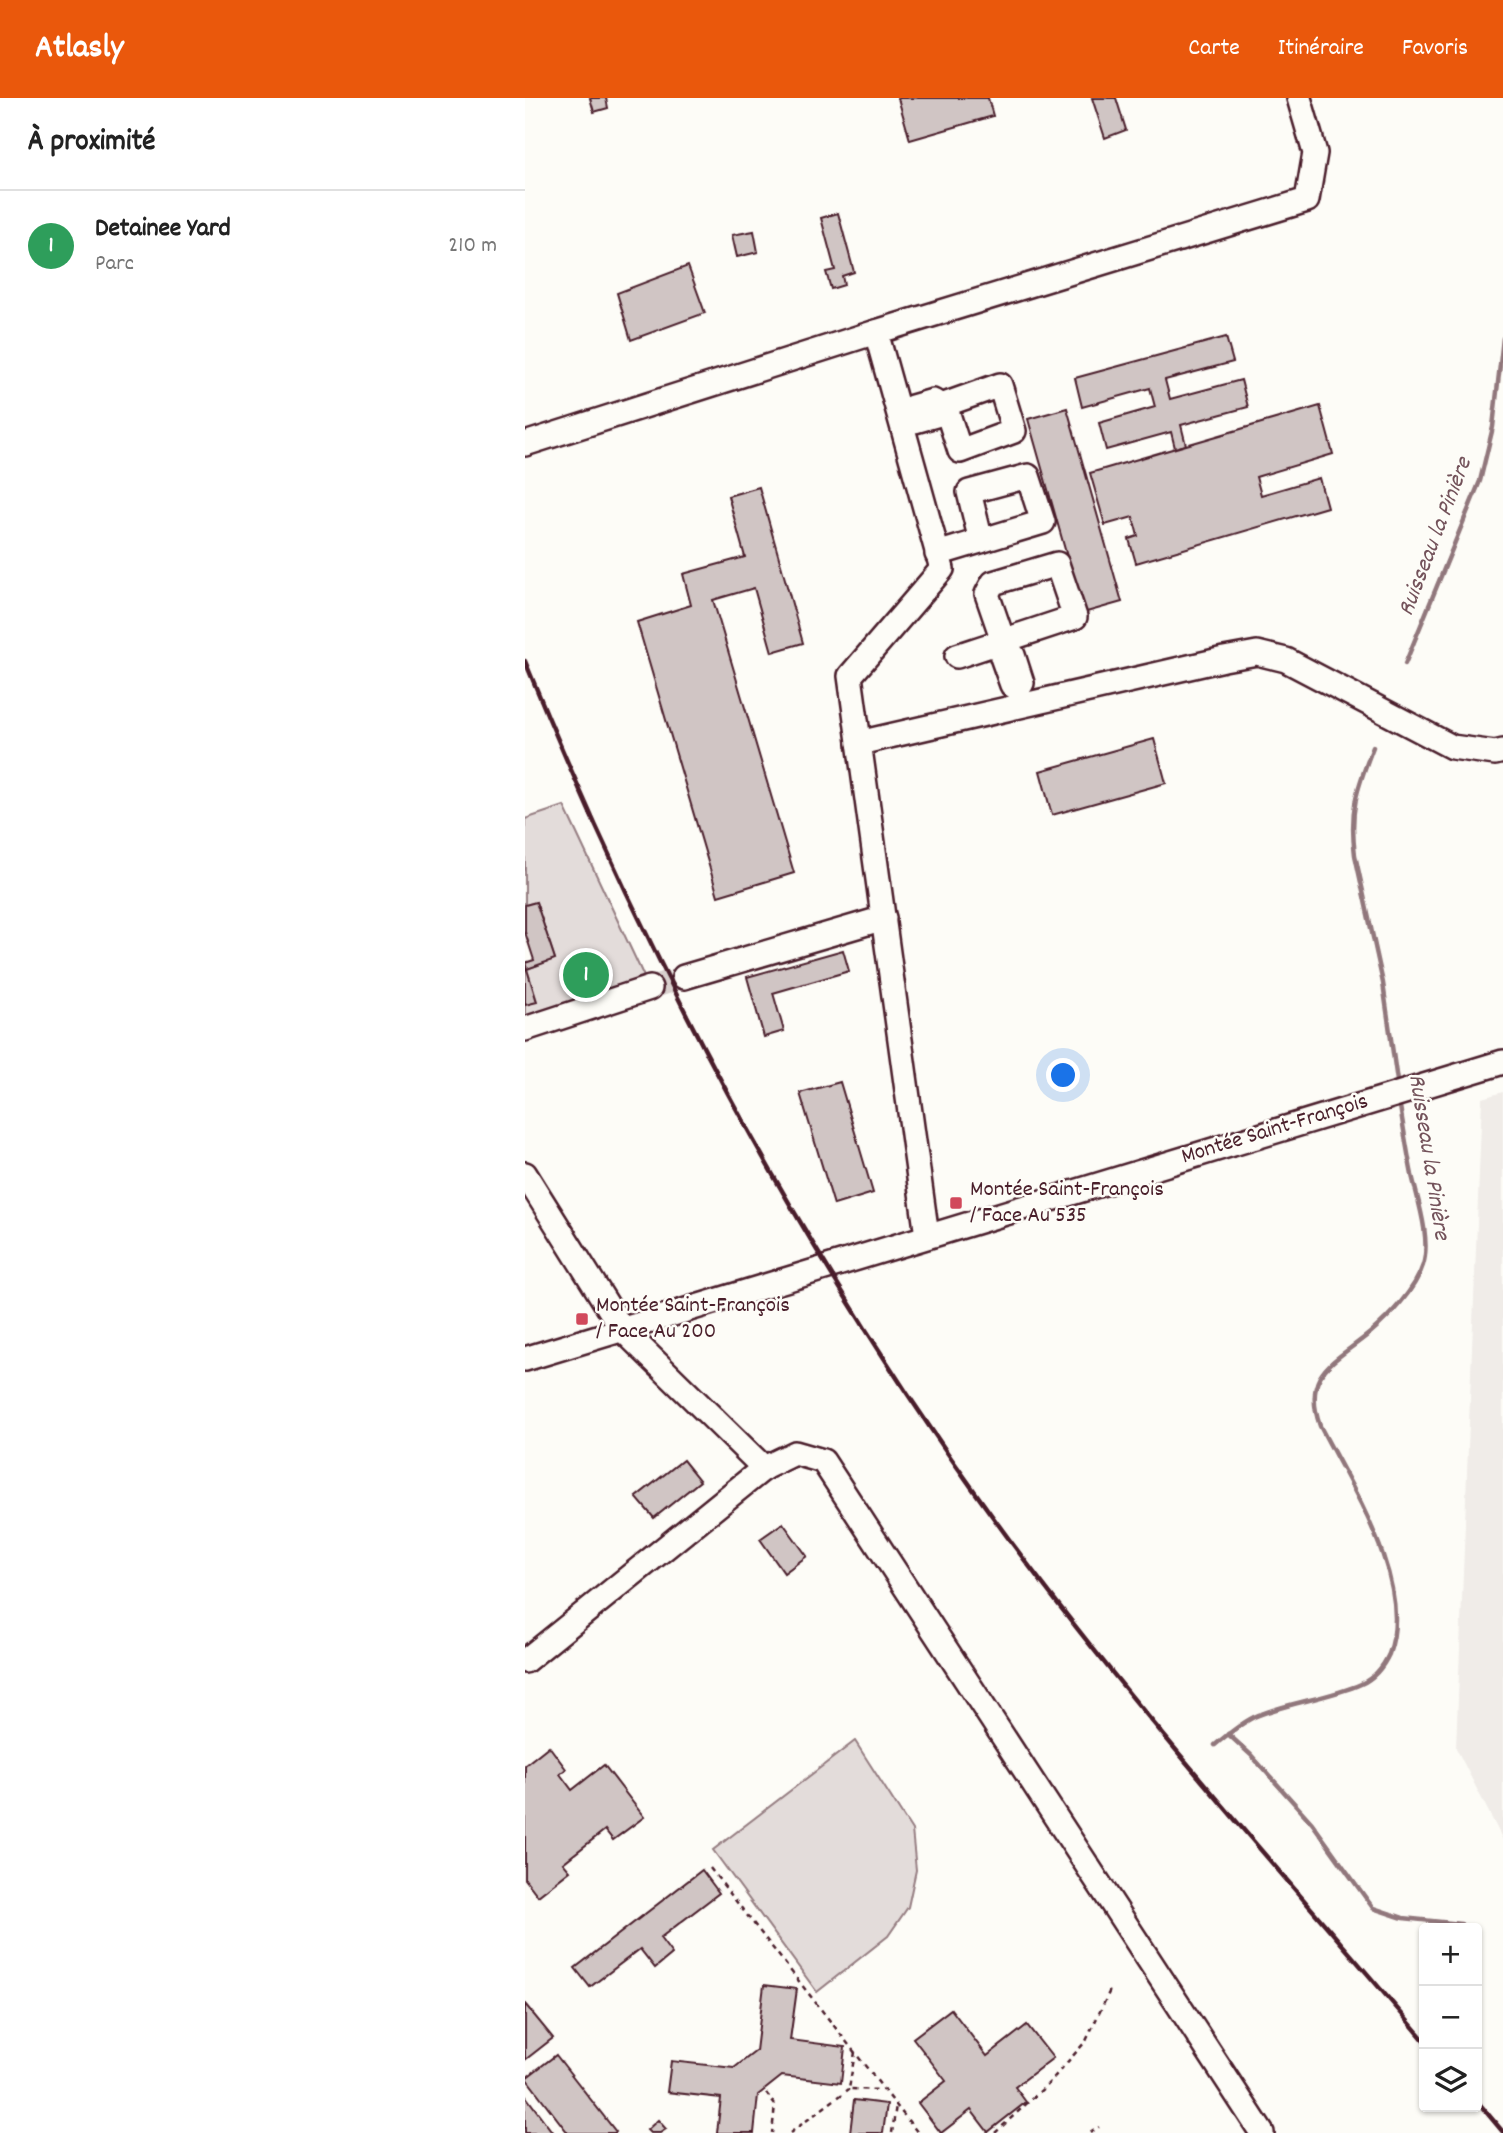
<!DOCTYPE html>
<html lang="fr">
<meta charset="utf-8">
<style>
:root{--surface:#fff;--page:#f6f6f6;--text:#222;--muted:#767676;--line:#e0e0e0;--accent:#ea580c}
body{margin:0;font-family:Dekko,sans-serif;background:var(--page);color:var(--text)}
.controls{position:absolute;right:21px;bottom:21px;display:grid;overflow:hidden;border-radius:7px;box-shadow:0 2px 5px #0004}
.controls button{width:63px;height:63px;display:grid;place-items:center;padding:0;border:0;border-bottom:2px solid var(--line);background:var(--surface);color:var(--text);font:35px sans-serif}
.you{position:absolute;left:539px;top:978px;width:24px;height:24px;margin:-18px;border:5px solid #fff;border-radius:50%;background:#1a73e8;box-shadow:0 0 0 10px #1a73e833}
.badge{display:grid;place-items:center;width:46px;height:46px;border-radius:50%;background:var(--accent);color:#fff;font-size:23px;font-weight:700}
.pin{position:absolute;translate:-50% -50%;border:4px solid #fff;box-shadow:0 2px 7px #0006}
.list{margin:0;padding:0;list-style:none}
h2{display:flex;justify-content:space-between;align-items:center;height:91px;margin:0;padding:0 28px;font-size:30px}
h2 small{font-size:23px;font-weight:400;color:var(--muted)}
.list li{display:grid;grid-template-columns:46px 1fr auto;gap:21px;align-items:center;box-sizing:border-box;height:112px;padding:0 28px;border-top:2px solid var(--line)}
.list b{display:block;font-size:26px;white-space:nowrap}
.list p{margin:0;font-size:23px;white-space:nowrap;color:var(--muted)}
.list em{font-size:23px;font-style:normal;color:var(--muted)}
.icon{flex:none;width:38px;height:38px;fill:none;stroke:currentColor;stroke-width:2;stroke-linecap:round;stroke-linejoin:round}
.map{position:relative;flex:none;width:978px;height:2035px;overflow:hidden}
header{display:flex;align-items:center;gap:42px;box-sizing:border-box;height:98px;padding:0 35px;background:var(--accent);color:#fff}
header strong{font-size:33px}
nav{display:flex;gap:38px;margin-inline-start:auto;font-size:24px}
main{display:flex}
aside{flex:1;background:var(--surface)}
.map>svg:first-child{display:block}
.built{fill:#f0ece8}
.green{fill:#e3dcda;stroke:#967e82;stroke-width:2}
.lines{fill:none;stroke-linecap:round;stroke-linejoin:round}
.stream{stroke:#91777b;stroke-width:4.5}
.building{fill:#d0c5c4;stroke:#4a1f2b;stroke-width:2}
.minor-tunnel{stroke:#d9d0ce;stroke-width:23;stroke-dasharray:23 11;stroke-linecap:butt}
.minor-casing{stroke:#4a1f2b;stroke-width:28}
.path{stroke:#4a1f2b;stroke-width:2.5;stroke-dasharray:5 5;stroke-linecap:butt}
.minor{stroke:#fdfcf7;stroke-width:23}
.rail{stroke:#4a1f2b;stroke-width:4.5}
.poi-dot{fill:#d1495b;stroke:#fdfcf7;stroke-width:2.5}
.labels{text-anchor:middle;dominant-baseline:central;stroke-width:5;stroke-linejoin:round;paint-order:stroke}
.street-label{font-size:23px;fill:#4a1f2b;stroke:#fdfcf7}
.poi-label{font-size:23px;fill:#4a1f2b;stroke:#fdfcf7;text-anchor:start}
.water-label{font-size:24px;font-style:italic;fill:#73525a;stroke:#fdfcf7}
</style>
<header>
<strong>Atlasly</strong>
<nav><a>Carte</a><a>Itinéraire</a><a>Favoris</a></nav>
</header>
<main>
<aside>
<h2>À proximité<small></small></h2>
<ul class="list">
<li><span class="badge" style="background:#2e9e5b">1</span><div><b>Detainee Yard</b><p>Parc</p></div><em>210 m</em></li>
</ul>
</aside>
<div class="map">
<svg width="978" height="2035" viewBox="0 0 978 2035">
<rect width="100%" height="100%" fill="#fdfcf7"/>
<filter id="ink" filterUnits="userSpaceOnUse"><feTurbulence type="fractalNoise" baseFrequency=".0143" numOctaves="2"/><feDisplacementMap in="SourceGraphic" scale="14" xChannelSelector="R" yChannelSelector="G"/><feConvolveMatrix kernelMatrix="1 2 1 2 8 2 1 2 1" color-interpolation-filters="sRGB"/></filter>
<g filter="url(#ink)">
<path class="built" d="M 978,994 L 978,1742 L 931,1650 L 957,1000 Z"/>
<g class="green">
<path d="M 39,708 L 121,883 L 0,920 L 0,907 L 12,903 L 2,871 L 30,861 L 11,804 L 0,807 L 0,721 Z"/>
<path d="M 330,1643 L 387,1732 L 391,1772 L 383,1809 L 363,1838 L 292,1894 L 188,1752 Z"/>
</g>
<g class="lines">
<g class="stream">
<path d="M 880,566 L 955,383 L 968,329 L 978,240"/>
<path d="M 848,649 C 832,690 824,712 830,757 L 858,885 L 873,990"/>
<path d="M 703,1636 L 726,1657 L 787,1725 L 848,1810 L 878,1820 L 936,1826"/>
<path d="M 690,1647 C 703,1636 715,1626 729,1619 C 763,1604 802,1601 836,1586 C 849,1580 858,1569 864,1556 C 890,1486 826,1389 795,1328 C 776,1274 810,1264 845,1235 C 865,1218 890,1192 898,1167 C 906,1141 893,1103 887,1077 C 882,1052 878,1027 874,1002"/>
</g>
</g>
<g class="building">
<path d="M 65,0 L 81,0 L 83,10 L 69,14 Z"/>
<path d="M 373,0 L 463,0 L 468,18 L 385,42 Z"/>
<path d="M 567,0 L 591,0 L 601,32 L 580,40 Z"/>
<path d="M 313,115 L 329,174 L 317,178 L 319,187 L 306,191 L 301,174 L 310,172 L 296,120 Z"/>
<path d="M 229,133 L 233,154 L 212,159 L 207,137 Z"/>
<path d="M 163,168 L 180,215 L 106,242 L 92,195 Z"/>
<path d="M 701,239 L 708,264 L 640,282 L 645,301 L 716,282 L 723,309 L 656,327 L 661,347 L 650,350 L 646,334 L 581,352 L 574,325 L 630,309 L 625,290 L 557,309 L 550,280 Z"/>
<path d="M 795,308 L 808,356 L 731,379 L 736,397 L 794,380 L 802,409 L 611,465 L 604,441 L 613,438 L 608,419 L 580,427 L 565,375 Z"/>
<path d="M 542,310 L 597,504 L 558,515 L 503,321 Z"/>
<path d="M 234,389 L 278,545 L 247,554 L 229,490 L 188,502 L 269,775 L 193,798 L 112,524 L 166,507 L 158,476 L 220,459 L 203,398 Z"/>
<path d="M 629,641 L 641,685 L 527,717 L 515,673 Z"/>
<path d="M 11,804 L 30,861 L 2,871 L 0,865 L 9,862 L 0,834 L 0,807 Z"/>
<path d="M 318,852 L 324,873 L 248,895 L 259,933 L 239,939 L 222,879 Z"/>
<path d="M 0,865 L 12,904 L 0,907 Z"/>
<path d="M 315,984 L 348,1095 L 309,1107 L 275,995 Z"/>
<path d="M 158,1362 L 175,1383 L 129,1420 L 111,1399 Z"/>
<path d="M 258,1425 L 282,1458 L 259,1475 L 235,1441 Z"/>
<path d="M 24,1648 L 41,1671 L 35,1676 L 47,1692 L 79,1667 L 119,1719 L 88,1742 L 80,1732 L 38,1765 L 45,1773 L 13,1798 L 0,1781 L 0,1667 Z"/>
<path d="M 177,1772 L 194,1795 L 135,1840 L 147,1856 L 130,1870 L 115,1851 L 65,1889 L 50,1870 Z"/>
<path d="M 239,1887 L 272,1891 L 265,1942 L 320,1949 L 316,1985 L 257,1978 L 233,1997 L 229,2035 L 192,2035 L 196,2000 L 142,1994 L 146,1963 L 209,1970 L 231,1953 Z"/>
<path d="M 0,1906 L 28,1940 L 0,1962 Z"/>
<path d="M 426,1911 L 462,1958 L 502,1927 L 528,1960 L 490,1989 L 501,2004 L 463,2034 L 446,2012 L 416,2035 L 393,2005 L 421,1983 L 388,1940 Z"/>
<path d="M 31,1957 L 91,2034 L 90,2035 L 43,2035 L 1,1980 Z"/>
<path d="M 0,1997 L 28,2035 L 0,2035 Z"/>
<path d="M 329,2002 L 362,2006 L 358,2035 L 325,2035 Z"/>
<path d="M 133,2022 L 141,2031 L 135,2035 L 125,2035 L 122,2032 Z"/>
</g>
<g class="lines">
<path class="minor-tunnel" d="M 125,890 L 159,879"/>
<defs>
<g id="minor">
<path d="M 408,303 L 416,308 L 411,317 L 390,323 L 383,319 L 387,309 Z"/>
<path d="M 416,308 L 475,287 L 489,333 L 435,353 L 420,307"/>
<path d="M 0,346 L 351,234"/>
<path d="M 412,456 L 518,424 L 503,378 L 444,394 L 456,443"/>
<path d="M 481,551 L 488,557 L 497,585 L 493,591 L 487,587 L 477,559 Z"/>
<path d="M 432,558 L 550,519 L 532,466 L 468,485 L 462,496 L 481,551"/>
<path d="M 334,645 L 699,561 L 732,555 L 761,562 L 927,649 L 970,655 L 978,653"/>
<path d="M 159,879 L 359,820"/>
<path d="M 0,931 L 125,890"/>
<path d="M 0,1076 L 97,1231 L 239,1370"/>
<path d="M 402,1138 L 325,578 L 417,471 L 351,234 L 782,102 L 790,55 L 774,0"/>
<path d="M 0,1261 L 978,964"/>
<path d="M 0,1563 L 239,1370 L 270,1355 L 298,1363 L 737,2035"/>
</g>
</defs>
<use href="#minor" class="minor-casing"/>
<g class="path">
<path d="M 185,1770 L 393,2035"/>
<path d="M 330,1954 L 324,1991 L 360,1992"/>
<path d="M 241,1995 L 250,2007 L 247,2035"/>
<path d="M 265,2035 L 324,1991"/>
<path d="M 367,2035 L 371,2007"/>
<path d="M 470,2035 L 524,1985 L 561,1943 L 586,1890"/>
<path d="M 565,2035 L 574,2029"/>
</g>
<use href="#minor" class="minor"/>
<g class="rail">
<path d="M 0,563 C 123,865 278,1158 470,1422 C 602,1604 754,1771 899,1942"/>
<path d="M 952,2003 L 978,2034"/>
</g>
</g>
</g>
<g class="poi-dot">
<rect x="424" y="1098" width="14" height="14" rx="3.5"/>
<rect x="50" y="1214" width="14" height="14" rx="3.5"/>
</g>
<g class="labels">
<g class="street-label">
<text transform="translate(750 1032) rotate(-17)">Montée Saint-François</text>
</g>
<g class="poi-label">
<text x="445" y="1092">Montée Saint-François<tspan x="445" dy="26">/ Face Au 535</tspan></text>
<text x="71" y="1208">Montée Saint-François<tspan x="71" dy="26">/ Face Au 200</tspan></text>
</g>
<g class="water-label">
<text transform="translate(911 439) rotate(-69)">Ruisseau la Pinière</text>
<text transform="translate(903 1059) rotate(81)">Ruisseau la Pinière</text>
</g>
</g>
</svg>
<div class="controls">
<button>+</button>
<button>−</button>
<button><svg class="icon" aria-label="layers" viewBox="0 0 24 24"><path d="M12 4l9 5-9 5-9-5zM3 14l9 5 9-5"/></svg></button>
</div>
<div class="you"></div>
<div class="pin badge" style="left:61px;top:877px;background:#2e9e5b">1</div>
</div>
</main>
